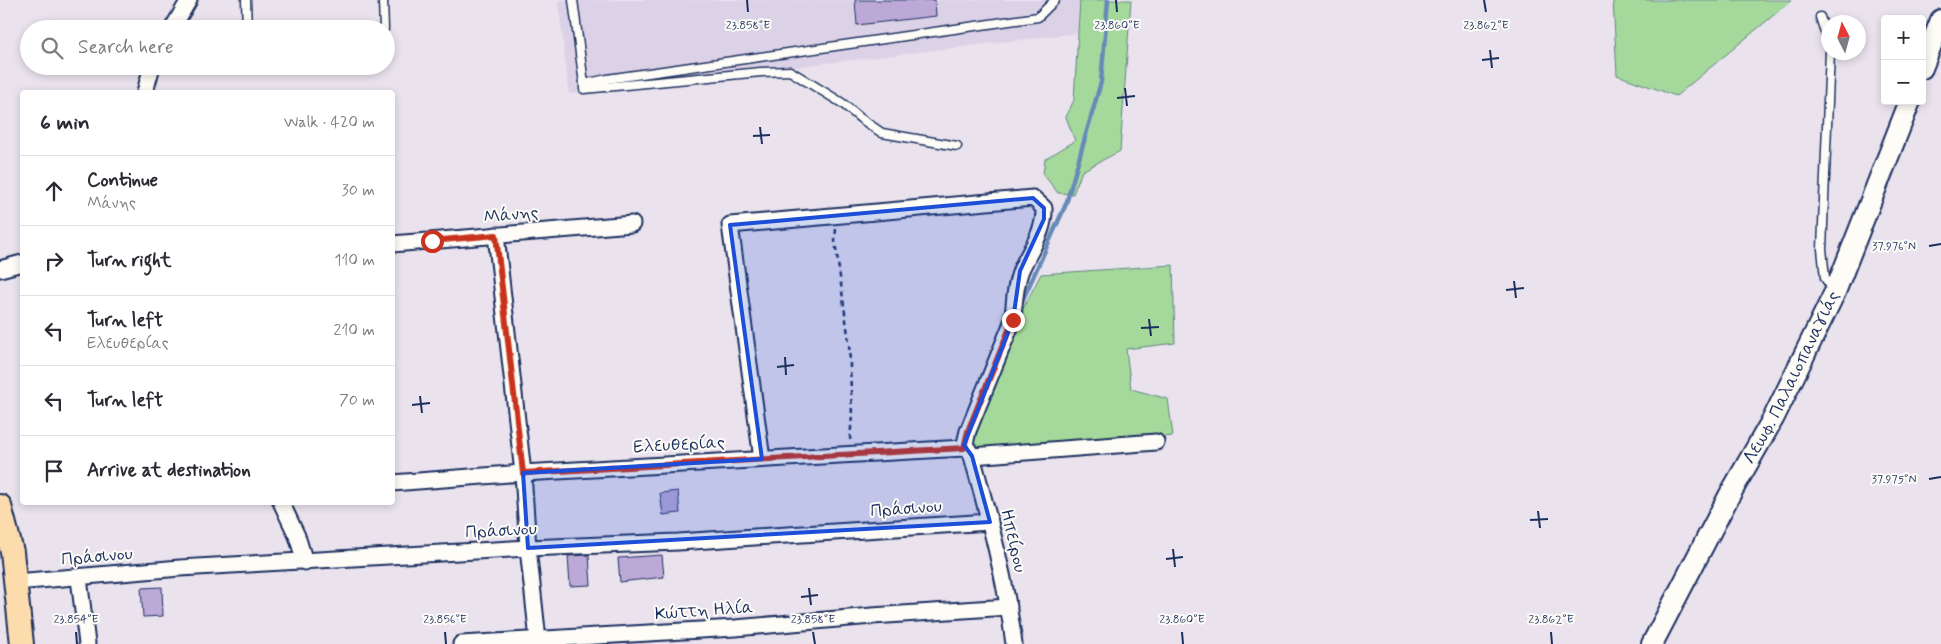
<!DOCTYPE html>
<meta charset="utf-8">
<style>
:root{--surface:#fff;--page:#f7f7f7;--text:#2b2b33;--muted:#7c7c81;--line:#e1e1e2}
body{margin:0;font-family:Mynerve,sans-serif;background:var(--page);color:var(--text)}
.controls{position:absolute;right:15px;top:15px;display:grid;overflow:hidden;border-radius:5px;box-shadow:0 2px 8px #0003}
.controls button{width:45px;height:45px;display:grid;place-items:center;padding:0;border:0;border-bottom:1px solid var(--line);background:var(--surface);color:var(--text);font:25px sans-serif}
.compass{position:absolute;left:1821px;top:15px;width:45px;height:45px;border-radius:50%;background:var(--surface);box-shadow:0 2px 8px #0003;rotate:354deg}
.stop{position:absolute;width:15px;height:15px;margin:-11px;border:4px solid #c8321e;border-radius:50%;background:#fff}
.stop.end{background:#c8321e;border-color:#fff;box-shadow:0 1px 5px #0008}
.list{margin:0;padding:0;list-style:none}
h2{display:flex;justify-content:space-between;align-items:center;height:65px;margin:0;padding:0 20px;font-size:21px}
h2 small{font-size:16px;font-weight:400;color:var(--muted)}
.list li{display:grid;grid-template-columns:32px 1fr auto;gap:15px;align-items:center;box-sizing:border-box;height:70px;padding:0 20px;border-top:1px solid var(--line)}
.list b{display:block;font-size:19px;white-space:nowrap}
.list p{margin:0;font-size:16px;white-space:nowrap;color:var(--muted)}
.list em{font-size:16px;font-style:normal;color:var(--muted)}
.icon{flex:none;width:28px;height:28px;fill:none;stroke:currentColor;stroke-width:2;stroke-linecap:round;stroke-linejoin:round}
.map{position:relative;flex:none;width:1941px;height:644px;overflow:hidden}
.search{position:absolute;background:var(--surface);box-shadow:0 2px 8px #0003;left:20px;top:20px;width:375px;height:55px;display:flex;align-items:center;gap:12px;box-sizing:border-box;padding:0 18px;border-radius:28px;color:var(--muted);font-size:19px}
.panel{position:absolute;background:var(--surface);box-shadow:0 2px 8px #0003;left:20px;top:90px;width:375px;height:415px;border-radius:5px}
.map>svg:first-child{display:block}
.built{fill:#dcd2e7}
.green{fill:#a5d99c;stroke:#60847d}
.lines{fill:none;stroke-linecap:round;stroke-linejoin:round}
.stream{stroke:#668ab7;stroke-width:4.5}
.building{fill:#bca9d8;stroke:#1b2f5e}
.lane-casing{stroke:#1b2f5e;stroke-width:11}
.street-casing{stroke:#1b2f5e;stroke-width:19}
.secondary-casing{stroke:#1b2f5e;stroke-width:24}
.primary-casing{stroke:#1b2f5e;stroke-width:26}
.path{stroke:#1b2f5e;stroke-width:2.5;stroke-dasharray:5 4;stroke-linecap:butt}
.lane{stroke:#fdfcf7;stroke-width:8}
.street{stroke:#fdfcf7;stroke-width:15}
.secondary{stroke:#fdfcf7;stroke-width:20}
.primary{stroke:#fcdcac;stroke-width:22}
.route{stroke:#c8321e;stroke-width:6}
.marked{fill:#1d4ed8;fill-opacity:0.2;stroke:#1d4ed8;stroke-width:4;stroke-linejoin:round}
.ticks{fill:none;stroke:#1b2f5e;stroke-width:2}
.labels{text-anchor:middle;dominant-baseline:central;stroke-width:4;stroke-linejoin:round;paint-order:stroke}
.street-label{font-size:18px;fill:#1b2f5e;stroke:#fdfcf7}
.ticks-label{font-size:12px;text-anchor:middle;fill:#1b2f5e;stroke:#fdfcf7;stroke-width:4;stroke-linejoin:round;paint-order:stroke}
</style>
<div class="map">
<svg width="1941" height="644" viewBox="0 0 1941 644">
<rect width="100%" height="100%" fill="#eae3ee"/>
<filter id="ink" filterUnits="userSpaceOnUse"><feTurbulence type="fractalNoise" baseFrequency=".02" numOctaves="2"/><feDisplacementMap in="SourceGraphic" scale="10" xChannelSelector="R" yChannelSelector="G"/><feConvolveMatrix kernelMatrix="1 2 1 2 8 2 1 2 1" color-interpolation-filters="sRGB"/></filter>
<g filter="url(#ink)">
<path class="built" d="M 558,0 L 1080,0 L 1078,33 L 569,94 Z"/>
<g class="green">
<path d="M 1080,0 L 1131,0 L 1120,151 L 1082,171 L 1073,194 L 1058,193 L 1043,174 L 1045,159 L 1075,141 L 1066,117 L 1074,100 Z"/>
<path d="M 1613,0 L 1792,0 L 1676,96 L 1617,75 Z"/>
<path d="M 1173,265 L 1175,343 L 1126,349 L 1131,389 L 1168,399 L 1173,436 L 977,451 L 968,437 L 1017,320 L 1041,274 Z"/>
</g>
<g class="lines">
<path class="stream" d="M 1019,308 L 1066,204 L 1101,82 L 1108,0"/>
</g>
<g class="building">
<path d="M 855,0 L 935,0 L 936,16 L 857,25 Z"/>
<path d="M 678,491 L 680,513 L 663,515 L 660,493 Z"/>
<path d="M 589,555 L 591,585 L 570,586 L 568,556 Z"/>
<path d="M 662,555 L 664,577 L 620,582 L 618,558 Z"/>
<path d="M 162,587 L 163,616 L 143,617 L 141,588 Z"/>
</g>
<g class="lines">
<defs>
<g id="lane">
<path d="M 246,0 L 247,29"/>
<path d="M 383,0 L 384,29"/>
<path d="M 573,0 L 584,84 L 607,79 L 1038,17 L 1055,0"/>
<path d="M 1820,17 L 1828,41"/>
<path d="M 1830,52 L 1822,249 L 1825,278 L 1834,291"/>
<path d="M 584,84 L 584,89 L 761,72 L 790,71 L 842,103 L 860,118 L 882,133 L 957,146"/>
</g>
<g id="street">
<path d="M 172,29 L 189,0"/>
<path d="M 145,92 L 152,66"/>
<path d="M 496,235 L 523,473 L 528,548 L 538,640"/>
<path d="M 392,244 L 632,224"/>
<path d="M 0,269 L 22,263"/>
<path d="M 972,456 L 1156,442"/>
<path d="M 762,459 L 730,225 L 1033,198 L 1044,208 C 1045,232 1030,249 1021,270 C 1015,285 1014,304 1013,320 L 968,431 L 964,448"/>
<path d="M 392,483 L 523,473 L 964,448 L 968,449 L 972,456 C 989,518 1006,580 1014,644"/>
<path d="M 281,502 L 297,536 L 305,562"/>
<path d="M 79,578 L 87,644"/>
<path d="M 16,582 L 180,568 L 528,548 L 678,542 L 990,522"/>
<path d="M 461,644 L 735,628 L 872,616 L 1009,607"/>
</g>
<g id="secondary">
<path d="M 1922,68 L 1941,20"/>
<path id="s1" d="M 1652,644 L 1729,496 L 1774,417 L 1835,292 L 1910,101"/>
</g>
<path id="primary" d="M 0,506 L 12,552 L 22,644"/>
</defs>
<use href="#lane" class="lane-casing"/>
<use href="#street" class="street-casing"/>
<use href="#secondary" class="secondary-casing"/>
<use href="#primary" class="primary-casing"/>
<path class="path" d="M 836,229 L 835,241 L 849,342 L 852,415 L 850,440"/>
<use href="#lane" class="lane"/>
<use href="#street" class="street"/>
<use href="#secondary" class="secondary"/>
<use href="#primary" class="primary"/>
</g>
</g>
<g class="lines" filter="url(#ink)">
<path class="route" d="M 432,241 L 496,235 L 523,473 L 964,448 L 968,431 L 1013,320"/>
</g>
<path class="marked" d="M 1033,198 L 1044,208 L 1044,219 L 1020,271 L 1013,320 L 964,445 L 972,456 L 990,522 L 528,548 L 523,473 L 762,459 L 730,225 Z"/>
<path class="ticks" d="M 747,0 L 748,12M 1116,0 L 1117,12M 1484,0 L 1486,12M 1490,50 L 1492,68M 1482,60 L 1499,58M 1125,88 L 1127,106M 1117,98 L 1135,96M 760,127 L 762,144M 753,136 L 770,135M 1929,246 L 1941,244M 1514,281 L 1516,298M 1506,290 L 1524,288M 1149,319 L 1151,336M 1141,328 L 1159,327M 785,357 L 786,375M 777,367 L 794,365M 420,396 L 422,413M 412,405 L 430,403M 1929,479 L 1941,477M 1538,511 L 1540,528M 1530,520 L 1548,519M 1173,549 L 1175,567M 1166,559 L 1183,557M 809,588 L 811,605M 801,597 L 818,595M 76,632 L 77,644M 445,632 L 446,644M 813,632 L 815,644M 1182,632 L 1183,644M 1551,632 L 1552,644"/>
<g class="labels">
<g class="street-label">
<text transform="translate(511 215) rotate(-5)">Μάνης</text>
<text stroke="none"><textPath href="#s1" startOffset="301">Λεωφ. Παλαιοπαναγιάς</textPath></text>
<text transform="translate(679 445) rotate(-3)">Ελευθερίας</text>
<text transform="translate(906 509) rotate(-4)">Πράσινου</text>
<text transform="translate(501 531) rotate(-3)">Πράσινου</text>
<text transform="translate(1013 541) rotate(77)">Ηπείρου</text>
<text transform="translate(97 557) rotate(-5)">Πράσινου</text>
<text transform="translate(704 611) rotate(-4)">Κώττη Ηλία</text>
</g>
</g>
<g class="ticks-label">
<text x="748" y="29">23.858°E</text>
<text x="1117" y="29">23.860°E</text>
<text x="1486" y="29">23.862°E</text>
<text x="1894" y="250">37.976°N</text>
<text x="1894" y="483">37.975°N</text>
<text x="76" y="623">23.854°E</text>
<text x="445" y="623">23.856°E</text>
<text x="813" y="623">23.858°E</text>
<text x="1182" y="623">23.860°E</text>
<text x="1551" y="623">23.862°E</text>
</g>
</svg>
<div class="controls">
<button>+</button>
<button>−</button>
</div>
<svg class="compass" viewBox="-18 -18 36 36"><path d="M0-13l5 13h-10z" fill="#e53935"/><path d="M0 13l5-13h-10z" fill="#7c7c81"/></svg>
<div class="stop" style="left:432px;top:241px"></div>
<div class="stop end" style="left:1013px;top:320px"></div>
<div class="search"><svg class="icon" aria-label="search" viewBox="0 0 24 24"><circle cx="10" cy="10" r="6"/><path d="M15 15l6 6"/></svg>Search here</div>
<section class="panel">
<h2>6 min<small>Walk · 420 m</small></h2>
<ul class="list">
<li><svg class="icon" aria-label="ahead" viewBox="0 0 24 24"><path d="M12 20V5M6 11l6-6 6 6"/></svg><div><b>Continue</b><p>Μάνης</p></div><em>30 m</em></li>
<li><svg class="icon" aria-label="right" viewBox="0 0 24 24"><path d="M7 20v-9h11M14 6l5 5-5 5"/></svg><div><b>Turn right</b></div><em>110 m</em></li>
<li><svg class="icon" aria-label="left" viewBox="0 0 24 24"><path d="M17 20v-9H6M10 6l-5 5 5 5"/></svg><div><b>Turn left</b><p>Ελευθερίας</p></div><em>210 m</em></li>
<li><svg class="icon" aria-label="left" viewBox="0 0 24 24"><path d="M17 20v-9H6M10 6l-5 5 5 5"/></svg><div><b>Turn left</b></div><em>70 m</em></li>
<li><svg class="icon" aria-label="arrive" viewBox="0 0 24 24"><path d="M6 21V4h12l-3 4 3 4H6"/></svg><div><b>Arrive at destination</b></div></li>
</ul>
</section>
</div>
